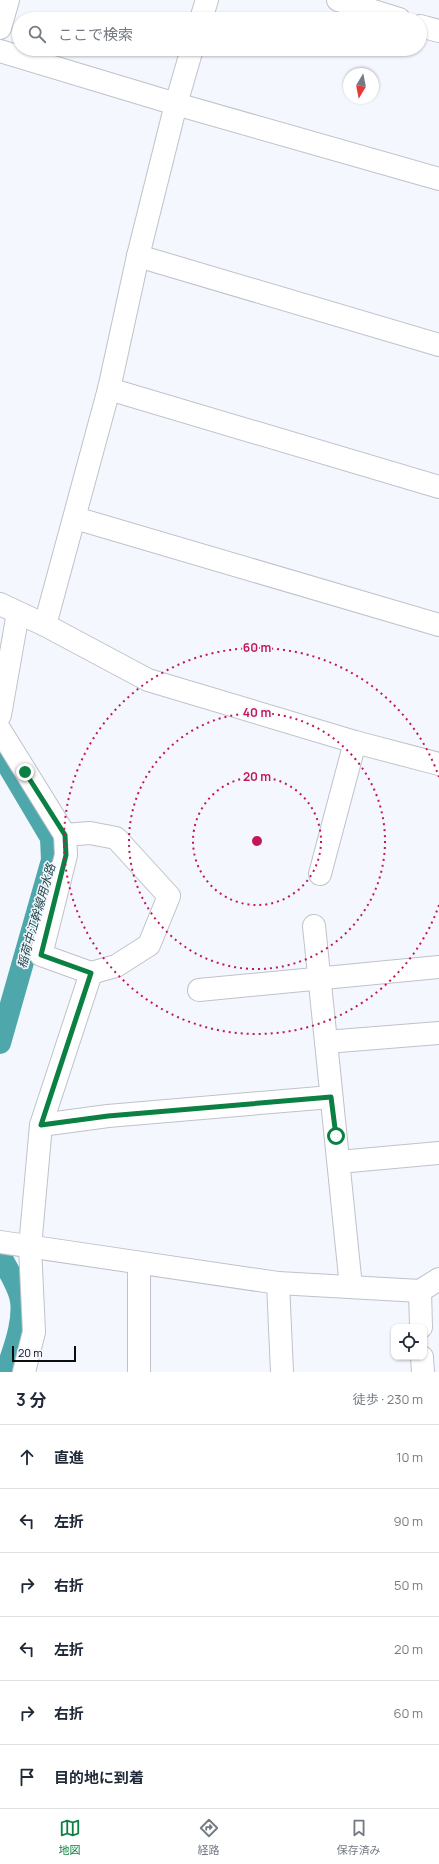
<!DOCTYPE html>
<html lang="ja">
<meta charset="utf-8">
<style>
:root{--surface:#fff;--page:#f6f6f7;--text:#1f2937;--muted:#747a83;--line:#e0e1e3;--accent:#0b8043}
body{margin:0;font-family:Manrope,"Noto Sans JP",sans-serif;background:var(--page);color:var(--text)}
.controls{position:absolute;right:12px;bottom:12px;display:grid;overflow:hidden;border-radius:8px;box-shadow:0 1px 3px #0004}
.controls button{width:36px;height:36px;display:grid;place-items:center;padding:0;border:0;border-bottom:1px solid var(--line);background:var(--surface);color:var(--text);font:20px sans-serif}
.compass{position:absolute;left:343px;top:68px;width:36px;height:36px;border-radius:50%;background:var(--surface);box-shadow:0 1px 3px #0004;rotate:190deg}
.scale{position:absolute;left:12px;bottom:10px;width:64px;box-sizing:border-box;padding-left:4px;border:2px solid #0c0d10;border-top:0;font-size:11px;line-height:14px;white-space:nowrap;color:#0c0d10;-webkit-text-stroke:3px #f4f7fd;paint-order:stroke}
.stop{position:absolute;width:12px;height:12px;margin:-9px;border:3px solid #0b8043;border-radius:50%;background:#fff}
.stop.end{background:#0b8043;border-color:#fff;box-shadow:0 1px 4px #0008}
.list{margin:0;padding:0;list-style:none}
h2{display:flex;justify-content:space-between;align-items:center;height:52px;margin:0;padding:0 16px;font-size:17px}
h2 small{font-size:13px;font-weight:400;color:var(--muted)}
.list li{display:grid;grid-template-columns:26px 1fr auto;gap:12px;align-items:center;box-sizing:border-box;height:64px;padding:0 16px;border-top:1px solid var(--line)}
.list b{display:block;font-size:15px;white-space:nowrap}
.list em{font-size:13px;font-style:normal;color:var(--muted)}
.icon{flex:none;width:22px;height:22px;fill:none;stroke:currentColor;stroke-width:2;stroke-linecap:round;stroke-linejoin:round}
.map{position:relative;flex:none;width:439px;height:1372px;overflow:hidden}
.search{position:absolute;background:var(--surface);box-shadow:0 1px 3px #0004;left:12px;right:12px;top:12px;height:44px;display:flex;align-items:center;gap:10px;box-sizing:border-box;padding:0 14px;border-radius:22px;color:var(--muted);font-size:15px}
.sheet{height:436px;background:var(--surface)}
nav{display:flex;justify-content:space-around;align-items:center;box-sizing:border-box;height:56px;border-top:1px solid var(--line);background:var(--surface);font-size:11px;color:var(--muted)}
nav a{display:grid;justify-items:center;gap:2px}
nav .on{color:var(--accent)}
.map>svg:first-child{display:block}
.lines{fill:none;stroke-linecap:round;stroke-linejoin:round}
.canal{stroke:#4ea8ab;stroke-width:22}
.minor-casing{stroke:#bfc2ca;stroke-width:24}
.primary-casing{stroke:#bfc2ca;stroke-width:24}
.minor{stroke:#fff;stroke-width:22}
.primary{stroke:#fff;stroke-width:22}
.route{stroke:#0b8043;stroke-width:5}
.ring{fill:none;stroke:#c2185b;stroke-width:2;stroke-dasharray:2 4}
.labels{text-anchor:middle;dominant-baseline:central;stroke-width:3;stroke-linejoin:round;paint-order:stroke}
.water-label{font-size:12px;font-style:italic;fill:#1e4849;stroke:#f4f7fd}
.centre{fill:#c2185b;stroke:#f4f7fd;stroke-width:2}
.ring-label{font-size:12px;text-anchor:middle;font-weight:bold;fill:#c2185b;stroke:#f4f7fd;stroke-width:3;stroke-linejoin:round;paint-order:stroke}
</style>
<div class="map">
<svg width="439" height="1372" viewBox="0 0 439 1372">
<rect width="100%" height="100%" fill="#f4f7fd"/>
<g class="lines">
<g class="canal">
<path d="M 0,752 L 51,838 L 52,860 L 0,1043"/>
<path d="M 0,1254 C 6,1268 16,1281 20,1296 C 26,1319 13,1351 6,1372"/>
</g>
<defs>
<g id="minor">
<path d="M 338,0 L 399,19"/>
<path d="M 201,19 L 207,0"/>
<path d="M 420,26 L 439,31"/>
<path d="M 0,51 L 176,104 L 439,179"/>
<path d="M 138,256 L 439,345"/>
<path d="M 109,389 L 439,487"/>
<path d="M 75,518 L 439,625"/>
<path d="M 0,604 L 45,625 L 148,680 L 355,742 L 439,764"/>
<path d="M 45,625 L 109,389 L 138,256 L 176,104 L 192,49"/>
<path d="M 0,715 L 18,613"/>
<path d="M 0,730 L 65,835"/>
<path d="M 320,874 L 355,742"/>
<path d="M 314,926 L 326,1042"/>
<path d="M 199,990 L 439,967"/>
<path d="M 41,1125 L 91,973 L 116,966 L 149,945 L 169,896 L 116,838 L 90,833 L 65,835 L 66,855 L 41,955 L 91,973"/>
<path d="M 339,1162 L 439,1153"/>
<path d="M 0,1242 L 278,1283 L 420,1291 L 439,1279"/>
<path d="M 278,1283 L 282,1372"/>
<path d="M 351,1287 L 326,1042 L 439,1033"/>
<path d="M 420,1291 L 421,1327"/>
<path d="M 422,1357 L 423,1372"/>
<path d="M 24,1372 L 34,1332 L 30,1247 L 41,1125 L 108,1116 L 331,1097"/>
<path d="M 139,1372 L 139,1263"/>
</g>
<path id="primary" d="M 0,28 L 8,0"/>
</defs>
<use href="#minor" class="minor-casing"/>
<use href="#primary" class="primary-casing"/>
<use href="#minor" class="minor"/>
<use href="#primary" class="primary"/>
</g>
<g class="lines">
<path class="route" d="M 25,772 L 65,835 L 66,855 L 41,955 L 91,973 L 41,1125 L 108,1116 L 331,1097 L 336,1136"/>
</g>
<g class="ring">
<circle cx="257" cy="841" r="64"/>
<circle cx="257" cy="841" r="128"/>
<path d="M439 905A193 193 0 1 1 439 777"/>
</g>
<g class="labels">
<g class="water-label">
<text transform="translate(36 916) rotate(-74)">稲荷中江幹線用水路</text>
</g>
</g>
<circle cx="257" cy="841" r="6" class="centre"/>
<g class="ring-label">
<text x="257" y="652">60 m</text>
<text x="257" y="717">40 m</text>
<text x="257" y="781">20 m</text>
</g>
</svg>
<div class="controls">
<button><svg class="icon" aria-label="locate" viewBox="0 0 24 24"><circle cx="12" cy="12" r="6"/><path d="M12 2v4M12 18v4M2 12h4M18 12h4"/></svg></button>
</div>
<svg class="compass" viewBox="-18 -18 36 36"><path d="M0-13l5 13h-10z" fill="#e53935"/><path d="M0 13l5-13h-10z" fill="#747a83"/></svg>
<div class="scale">20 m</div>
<div class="stop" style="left:336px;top:1136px"></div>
<div class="stop end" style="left:25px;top:772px"></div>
<div class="search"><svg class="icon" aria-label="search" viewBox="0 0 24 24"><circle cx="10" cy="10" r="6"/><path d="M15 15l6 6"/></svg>ここで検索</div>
</div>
<section class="sheet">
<h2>3 分<small>徒歩 · 230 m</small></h2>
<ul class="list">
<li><svg class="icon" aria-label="ahead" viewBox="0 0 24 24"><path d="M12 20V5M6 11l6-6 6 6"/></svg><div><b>直進</b></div><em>10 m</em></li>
<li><svg class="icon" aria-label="left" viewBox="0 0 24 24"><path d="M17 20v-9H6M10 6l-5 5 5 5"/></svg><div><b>左折</b></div><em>90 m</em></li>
<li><svg class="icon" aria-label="right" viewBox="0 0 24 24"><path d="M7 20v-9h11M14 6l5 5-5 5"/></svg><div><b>右折</b></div><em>50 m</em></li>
<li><svg class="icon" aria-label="left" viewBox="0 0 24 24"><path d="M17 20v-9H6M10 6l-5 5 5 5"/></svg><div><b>左折</b></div><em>20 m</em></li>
<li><svg class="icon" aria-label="right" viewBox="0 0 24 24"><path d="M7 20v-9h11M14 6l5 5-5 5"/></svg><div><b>右折</b></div><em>60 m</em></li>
<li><svg class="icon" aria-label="arrive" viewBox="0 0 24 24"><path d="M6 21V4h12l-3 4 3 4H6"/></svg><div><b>目的地に到着</b></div></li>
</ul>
</section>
<nav>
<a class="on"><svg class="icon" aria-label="map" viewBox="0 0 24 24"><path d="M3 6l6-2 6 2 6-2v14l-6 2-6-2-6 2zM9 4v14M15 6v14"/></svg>地図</a>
<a><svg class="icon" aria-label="directions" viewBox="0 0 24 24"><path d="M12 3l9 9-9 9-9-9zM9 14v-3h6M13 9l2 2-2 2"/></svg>経路</a>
<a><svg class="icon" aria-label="saved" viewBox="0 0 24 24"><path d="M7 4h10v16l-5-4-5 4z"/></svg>保存済み</a>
</nav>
